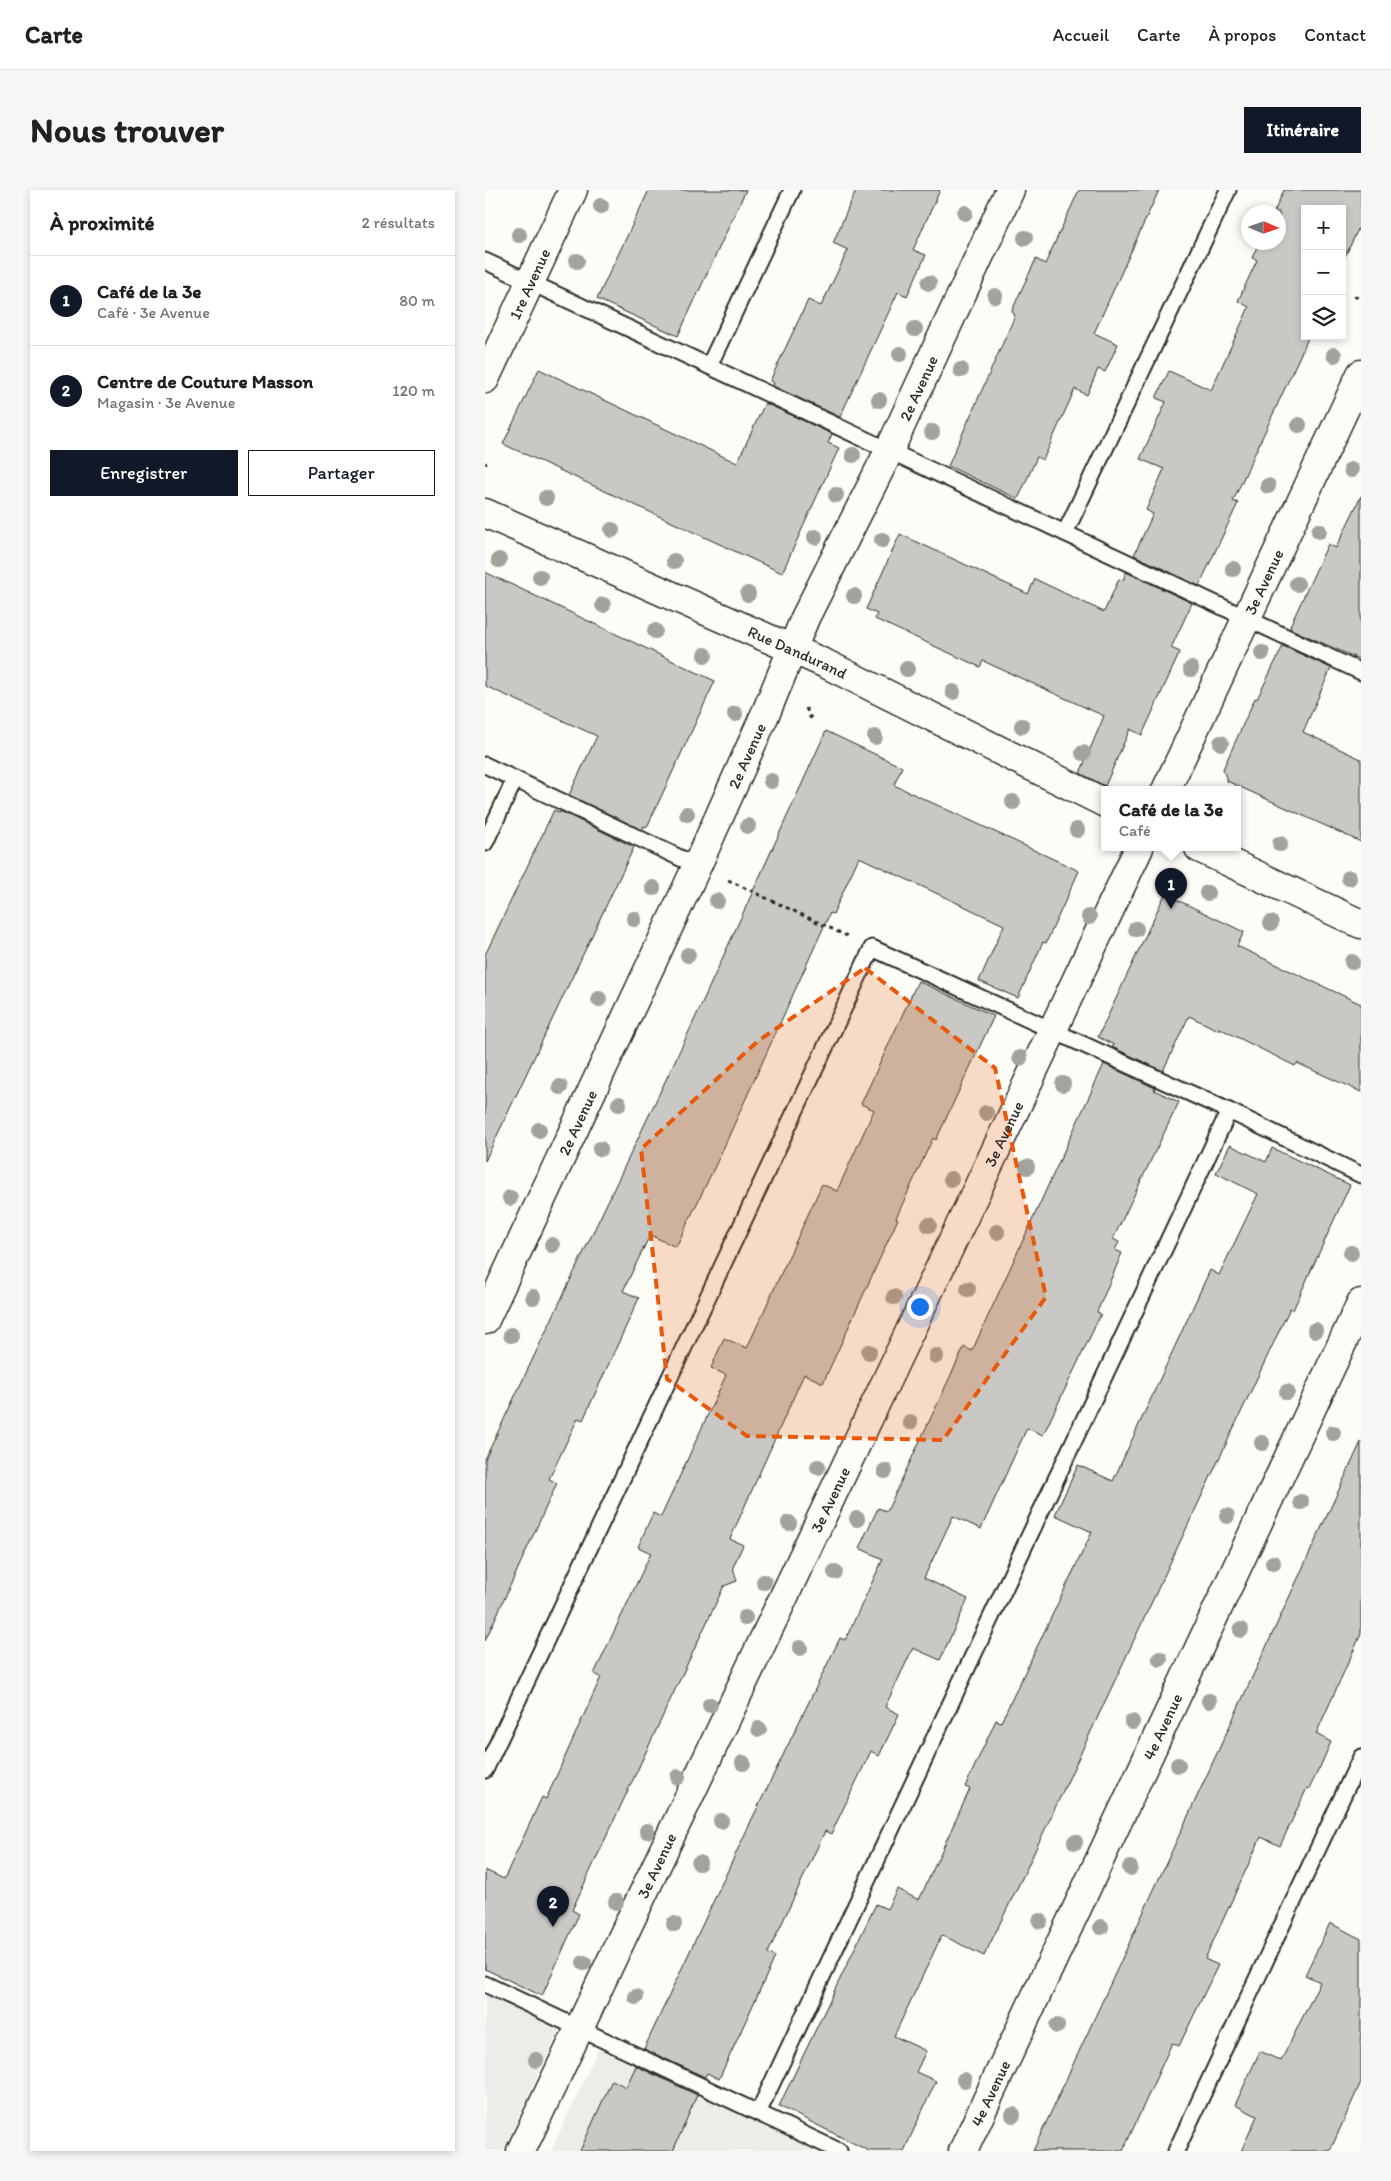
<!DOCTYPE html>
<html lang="fr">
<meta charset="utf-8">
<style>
:root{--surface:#fff;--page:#f6f6f6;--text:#202124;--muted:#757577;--line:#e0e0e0;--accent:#111827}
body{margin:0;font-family:Itim,sans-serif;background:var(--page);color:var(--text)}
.controls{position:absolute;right:15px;top:15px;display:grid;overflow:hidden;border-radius:0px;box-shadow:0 2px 8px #0003}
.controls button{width:45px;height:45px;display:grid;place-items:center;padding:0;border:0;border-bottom:1px solid var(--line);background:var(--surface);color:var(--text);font:25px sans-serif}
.compass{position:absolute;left:756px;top:15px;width:45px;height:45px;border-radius:50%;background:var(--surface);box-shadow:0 2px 8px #0003;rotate:92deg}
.you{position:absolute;left:434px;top:1116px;width:18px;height:18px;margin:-12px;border:4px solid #fff;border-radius:50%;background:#1a73e8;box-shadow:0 0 0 8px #1a73e833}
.badge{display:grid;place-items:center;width:32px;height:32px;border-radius:50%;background:var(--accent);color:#fff;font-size:16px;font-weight:700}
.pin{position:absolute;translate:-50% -41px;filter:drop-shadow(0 1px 2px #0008)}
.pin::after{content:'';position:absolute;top:26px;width:18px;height:15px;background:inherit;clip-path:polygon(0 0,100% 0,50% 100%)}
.popup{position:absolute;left:616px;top:596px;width:140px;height:65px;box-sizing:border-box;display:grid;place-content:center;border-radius:0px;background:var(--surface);filter:drop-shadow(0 1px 4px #0005);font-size:16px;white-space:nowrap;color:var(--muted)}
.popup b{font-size:19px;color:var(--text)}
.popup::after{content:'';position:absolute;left:50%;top:100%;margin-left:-10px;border:10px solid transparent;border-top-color:var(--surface)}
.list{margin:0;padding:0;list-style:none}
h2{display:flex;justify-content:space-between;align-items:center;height:65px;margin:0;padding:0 20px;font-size:21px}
h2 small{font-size:16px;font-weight:400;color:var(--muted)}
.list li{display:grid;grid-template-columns:32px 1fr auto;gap:15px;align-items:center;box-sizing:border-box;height:90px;padding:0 20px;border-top:1px solid var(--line)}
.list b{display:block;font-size:19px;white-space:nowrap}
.list p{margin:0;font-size:16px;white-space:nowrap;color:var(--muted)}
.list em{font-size:16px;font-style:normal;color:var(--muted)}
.actions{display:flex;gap:10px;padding:15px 20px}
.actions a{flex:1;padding:11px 0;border:1px solid var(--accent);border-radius:0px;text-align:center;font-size:18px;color:var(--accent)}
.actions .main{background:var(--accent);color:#fff}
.icon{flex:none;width:28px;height:28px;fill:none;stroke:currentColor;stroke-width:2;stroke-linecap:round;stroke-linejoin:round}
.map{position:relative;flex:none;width:876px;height:1961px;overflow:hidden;border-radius:0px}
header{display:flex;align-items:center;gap:30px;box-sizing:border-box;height:70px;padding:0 25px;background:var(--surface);border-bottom:1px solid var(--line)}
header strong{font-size:24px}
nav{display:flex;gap:28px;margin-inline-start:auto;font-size:18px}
.intro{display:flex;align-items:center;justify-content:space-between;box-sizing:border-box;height:120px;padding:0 30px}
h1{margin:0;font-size:35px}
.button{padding:12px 22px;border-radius:0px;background:var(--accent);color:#fff;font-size:18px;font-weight:700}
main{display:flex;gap:30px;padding:0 30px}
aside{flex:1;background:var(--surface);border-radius:0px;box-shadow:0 2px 8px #0003}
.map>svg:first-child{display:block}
.built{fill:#edece8}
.building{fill:#c9c8c4;stroke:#2b2b2b}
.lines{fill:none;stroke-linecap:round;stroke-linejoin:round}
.lane-casing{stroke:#2b2b2b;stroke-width:19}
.street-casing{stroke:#2b2b2b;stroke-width:31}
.path{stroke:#2b2b2b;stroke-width:3;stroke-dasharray:4 4;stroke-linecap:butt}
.lane{stroke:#fdfcf7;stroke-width:15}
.street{stroke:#fdfcf7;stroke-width:28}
.tree{fill:#a2a29f}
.marked{fill:#e8590c;fill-opacity:0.2;stroke:#e8590c;stroke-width:4;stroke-dasharray:10 6;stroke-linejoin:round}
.labels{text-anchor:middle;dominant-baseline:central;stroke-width:4;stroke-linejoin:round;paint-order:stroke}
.street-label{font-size:16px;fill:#2b2b2b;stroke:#fdfcf7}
</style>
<header>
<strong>Carte</strong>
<nav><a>Accueil</a><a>Carte</a><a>À propos</a><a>Contact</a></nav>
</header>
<div class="intro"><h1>Nous trouver</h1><a class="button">Itinéraire</a></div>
<main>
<aside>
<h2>À proximité<small>2 résultats</small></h2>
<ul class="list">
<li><span class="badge">1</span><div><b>Café de la 3e</b><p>Café · 3e Avenue</p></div><em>80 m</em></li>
<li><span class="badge">2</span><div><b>Centre de Couture Masson</b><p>Magasin · 3e Avenue</p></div><em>120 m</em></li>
</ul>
<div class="actions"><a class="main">Enregistrer</a><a>Partager</a></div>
</aside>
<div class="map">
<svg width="876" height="1961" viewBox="0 0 876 1961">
<rect width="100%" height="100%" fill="#fdfcf7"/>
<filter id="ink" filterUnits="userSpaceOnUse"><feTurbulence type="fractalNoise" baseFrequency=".02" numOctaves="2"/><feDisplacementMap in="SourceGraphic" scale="10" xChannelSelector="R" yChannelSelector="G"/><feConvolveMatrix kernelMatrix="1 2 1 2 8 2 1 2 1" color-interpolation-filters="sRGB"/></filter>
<g filter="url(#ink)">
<g class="built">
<path d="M 0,1790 L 80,1827 L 18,1961 L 0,1961 Z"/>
<path d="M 116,1853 L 348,1961 L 66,1961 Z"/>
</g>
<g class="building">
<path d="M 164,0 L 261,0 L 193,146 L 112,109 Z"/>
<path d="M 371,0 L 455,0 L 428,60 L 441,65 L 422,106 L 413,102 L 355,227 L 288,196 L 289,193 L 285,191 L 323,110 L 336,116 L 363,60 L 348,53 Z"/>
<path d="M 594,0 L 674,0 L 609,143 L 633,154 L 620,182 L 613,179 L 602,205 L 590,199 L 558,270 L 552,267 L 533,309 L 463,276 L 530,126 L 527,121 L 533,107 L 551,69 L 560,74 Z"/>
<path d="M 799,0 L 876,0 L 876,33 L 857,73 L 857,19 L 820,19 L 820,146 L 824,146 L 748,311 L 753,313 L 714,396 L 649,365 L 668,324 L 661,320 L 679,279 L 655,269 L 681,212 L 671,208 L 684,181 L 726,200 L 764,117 L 753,111 L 772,70 L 767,68 L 774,52 L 794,52 L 794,22 L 789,22 Z"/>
<path d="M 54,179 L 252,273 L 280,213 L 347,244 L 343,253 L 354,258 L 297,383 L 18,254 Z"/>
<path d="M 876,306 L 876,470 L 806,439 L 805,436 L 843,354 L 851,358 Z"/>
<path d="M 415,344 L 543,404 L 550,389 L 619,422 L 634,389 L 638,390 L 641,382 L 707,413 L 686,458 L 695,462 L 657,545 L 645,539 L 620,596 L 595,583 L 619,526 L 498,471 L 495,477 L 390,429 L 392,424 L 381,419 Z"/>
<path d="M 0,382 L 230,491 L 162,637 L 159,636 L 157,640 L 84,605 L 112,546 L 0,496 Z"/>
<path d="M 798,456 L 846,478 L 818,542 L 876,569 L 876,652 L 742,591 L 738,579 L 770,508 L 772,509 Z"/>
<path d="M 341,541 L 417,577 L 409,595 L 594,681 L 561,753 L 558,752 L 533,808 L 494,791 L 519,735 L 374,667 L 348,724 L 345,723 L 233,970 L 191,1057 L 165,1045 L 138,1101 L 154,1108 L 98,1230 L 93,1228 L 64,1289 L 72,1293 L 0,1451 L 0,1269 L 207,835 Z"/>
<path d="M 69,620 L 75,623 L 75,621 L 149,657 L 0,971 L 0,765 Z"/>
<path d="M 680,704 L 759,742 L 752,756 L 876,814 L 876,902 L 812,873 L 810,876 L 734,838 L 733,840 L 704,826 L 678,881 L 627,857 L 629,855 L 613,847 Z"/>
<path d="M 433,791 L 509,826 L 451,950 L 448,948 L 411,1028 L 413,1029 L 338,1193 L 319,1184 L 245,1349 L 258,1355 L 248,1377 L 252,1391 L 239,1396 L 182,1517 L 87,1720 L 94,1724 L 57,1806 L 0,1779 L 0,1680 L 19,1689 L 57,1607 L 61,1609 L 116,1487 L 109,1484 L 166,1363 L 153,1357 L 168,1323 L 176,1327 L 241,1185 L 226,1178 L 239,1148 L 262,1158 L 337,994 L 352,1001 L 389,920 L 376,914 Z"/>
<path d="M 619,874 L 670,898 L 669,900 L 694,912 L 628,1049 L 634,1052 L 630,1060 L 637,1063 L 612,1122 L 616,1124 L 558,1245 L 542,1238 L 496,1339 L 468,1326 L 439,1388 L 483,1409 L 455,1470 L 428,1458 L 400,1517 L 414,1524 L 394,1566 L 386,1561 L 346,1644 L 340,1641 L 283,1763 L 290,1767 L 234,1889 L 222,1883 L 220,1887 L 159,1859 L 267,1629 L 355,1448 L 360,1450 L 398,1369 L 374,1358 L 393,1318 L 402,1321 L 479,1157 L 487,1161 Z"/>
<path d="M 745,955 L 781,972 L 787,958 L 865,995 L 808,1120 L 805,1118 L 539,1684 L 499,1766 L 457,1745 L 409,1846 L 441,1861 L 431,1882 L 451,1891 L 419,1961 L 384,1961 L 294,1916 L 391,1714 L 402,1719 L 412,1699 L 434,1710 L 485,1599 L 480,1597 L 511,1530 L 516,1532 L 607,1342 L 570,1325 L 593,1275 L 628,1291 L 725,1080 L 734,1085 L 773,1004 L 731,983 Z"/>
<path d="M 876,1252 L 876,1444 L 831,1544 L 846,1552 L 835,1577 L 824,1599 L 822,1598 L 795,1656 L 776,1647 L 720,1769 L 733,1775 L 694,1856 L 687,1853 L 638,1961 L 548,1961 Z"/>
<path d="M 845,1733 L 876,1749 L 876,1892 L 845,1961 L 756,1961 L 772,1926 L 750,1915 L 775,1861 L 796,1871 L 835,1792 L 820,1785 Z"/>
<path d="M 151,1876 L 212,1905 L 188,1961 L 95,1961 L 127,1890 L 141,1897 Z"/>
</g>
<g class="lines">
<defs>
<g id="lane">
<path d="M 0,71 L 876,482"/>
<path d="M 224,176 L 307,0"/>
<path d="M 580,343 L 743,0"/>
<path d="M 0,575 L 212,676"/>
<path d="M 0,653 L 30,589"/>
<path d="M 0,1580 L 387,758 L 744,921 L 876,985"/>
<path d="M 0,1794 L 354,1961"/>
<path d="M 273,1923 L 744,921"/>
<path d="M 691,1961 L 876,1567"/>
</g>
<g id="street">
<path id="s1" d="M 0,189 L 88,0"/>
<path id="s2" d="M 0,323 L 341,474 L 620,613"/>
<path id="s3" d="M 681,600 L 876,184"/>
<path d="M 714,658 L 876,734"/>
<path id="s4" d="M 0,1130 L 212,676 L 282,520 L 320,428 L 404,261 L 525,0"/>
<path id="s5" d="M 36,1961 L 654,658"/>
<path id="s6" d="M 478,1961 L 876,1113"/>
</g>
</defs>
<use href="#lane" class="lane-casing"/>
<use href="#street" class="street-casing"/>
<g class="path">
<path d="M 869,106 L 876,109"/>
<path d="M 0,274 L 2,273"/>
<path d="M 321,518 L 326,529"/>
<path d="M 243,690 L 362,746"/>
</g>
<use href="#lane" class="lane"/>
<use href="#street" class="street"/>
</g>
<g class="tree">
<circle cx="116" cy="16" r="8"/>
<circle cx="480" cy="23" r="8"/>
<circle cx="34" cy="45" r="8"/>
<circle cx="540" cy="48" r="8"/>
<circle cx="92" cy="71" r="8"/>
<circle cx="444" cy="93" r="8"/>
<circle cx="510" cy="106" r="8"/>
<circle cx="430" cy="139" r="8"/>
<circle cx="415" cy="164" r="8"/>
<circle cx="849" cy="165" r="8"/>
<circle cx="476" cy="180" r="8"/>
<circle cx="394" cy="210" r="8"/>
<circle cx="814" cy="235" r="8"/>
<circle cx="447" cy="242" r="8"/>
<circle cx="368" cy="265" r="8"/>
<circle cx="866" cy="280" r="8"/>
<circle cx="783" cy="296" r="8"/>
<circle cx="351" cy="305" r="8"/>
<circle cx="61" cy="308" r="8"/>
<circle cx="127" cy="340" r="8"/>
<circle cx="834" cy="341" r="8"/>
<circle cx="330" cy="347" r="8"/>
<circle cx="397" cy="350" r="8"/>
<circle cx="14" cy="370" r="8"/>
<circle cx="189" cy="371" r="8"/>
<circle cx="748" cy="379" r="8"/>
<circle cx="55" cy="387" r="8"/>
<circle cx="812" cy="394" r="8"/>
<circle cx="263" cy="404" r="8"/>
<circle cx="369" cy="406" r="8"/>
<circle cx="118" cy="415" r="8"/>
<circle cx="170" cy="441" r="8"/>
<circle cx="777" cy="463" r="8"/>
<circle cx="220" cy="465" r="8"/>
<circle cx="422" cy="479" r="8"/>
<circle cx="706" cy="479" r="8"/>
<circle cx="468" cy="502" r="8"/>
<circle cx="250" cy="524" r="8"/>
<circle cx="537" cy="536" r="8"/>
<circle cx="390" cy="547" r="8"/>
<circle cx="736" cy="553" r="8"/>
<circle cx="598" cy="563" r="8"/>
<circle cx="286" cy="591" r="8"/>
<circle cx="528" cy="612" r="8"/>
<circle cx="202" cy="624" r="8"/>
<circle cx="263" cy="636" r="8"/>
<circle cx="592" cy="640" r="8"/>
<circle cx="795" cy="654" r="8"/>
<circle cx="864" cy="688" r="8"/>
<circle cx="168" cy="698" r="8"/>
<circle cx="722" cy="703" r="8"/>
<circle cx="232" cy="711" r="8"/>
<circle cx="604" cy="727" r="8"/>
<circle cx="149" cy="729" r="8"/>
<circle cx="786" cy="733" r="8"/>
<circle cx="651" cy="739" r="8"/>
<circle cx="203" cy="765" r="8"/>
<circle cx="867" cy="772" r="8"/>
<circle cx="114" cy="809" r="8"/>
<circle cx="535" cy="868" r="8"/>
<circle cx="578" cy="894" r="8"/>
<circle cx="75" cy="897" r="8"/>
<circle cx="134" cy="914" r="8"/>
<circle cx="501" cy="923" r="8"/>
<circle cx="54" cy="940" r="8"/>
<circle cx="115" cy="959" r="8"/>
<circle cx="542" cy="977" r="8"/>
<circle cx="466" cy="989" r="8"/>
<circle cx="25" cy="1008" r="8"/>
<circle cx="444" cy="1035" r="8"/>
<circle cx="512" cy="1042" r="8"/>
<circle cx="67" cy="1055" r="8"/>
<circle cx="866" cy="1063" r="8"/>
<circle cx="483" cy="1099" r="8"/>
<circle cx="48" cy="1107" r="8"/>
<circle cx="409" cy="1107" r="8"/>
<circle cx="830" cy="1140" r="8"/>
<circle cx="26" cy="1145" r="8"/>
<circle cx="384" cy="1162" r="8"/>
<circle cx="451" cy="1166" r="8"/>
<circle cx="802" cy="1202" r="8"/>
<circle cx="425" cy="1232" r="8"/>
<circle cx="848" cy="1243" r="8"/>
<circle cx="777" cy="1253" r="8"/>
<circle cx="333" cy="1277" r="8"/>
<circle cx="400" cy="1281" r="8"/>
<circle cx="816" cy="1312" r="8"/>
<circle cx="742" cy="1326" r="8"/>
<circle cx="372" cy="1329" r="8"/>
<circle cx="304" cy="1333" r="8"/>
<circle cx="788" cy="1373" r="8"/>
<circle cx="350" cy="1382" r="8"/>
<circle cx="279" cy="1392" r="8"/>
<circle cx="260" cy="1428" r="8"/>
<circle cx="756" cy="1440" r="8"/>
<circle cx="315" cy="1458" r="8"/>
<circle cx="675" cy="1469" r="8"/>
<circle cx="724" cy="1511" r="8"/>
<circle cx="225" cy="1515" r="8"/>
<circle cx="647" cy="1532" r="8"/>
<circle cx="274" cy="1539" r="8"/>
<circle cx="258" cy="1573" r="8"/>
<circle cx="693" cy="1575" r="8"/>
<circle cx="193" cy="1587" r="8"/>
<circle cx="236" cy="1631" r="8"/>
<circle cx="162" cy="1641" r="8"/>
<circle cx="590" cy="1652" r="8"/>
<circle cx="214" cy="1673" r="8"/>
<circle cx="645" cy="1678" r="8"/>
<circle cx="131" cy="1712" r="8"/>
<circle cx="555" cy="1731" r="8"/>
<circle cx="189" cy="1734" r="8"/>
<circle cx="616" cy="1737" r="8"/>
<circle cx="99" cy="1773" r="8"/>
<circle cx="151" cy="1807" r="8"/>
<circle cx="572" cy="1836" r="8"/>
<circle cx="51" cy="1870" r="8"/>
<circle cx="479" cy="1890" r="8"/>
<circle cx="528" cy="1925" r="8"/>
</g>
</g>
<path class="marked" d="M 380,778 L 510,878 L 561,1107 L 458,1250 L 262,1246 L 182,1189 L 156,959 L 273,851 Z"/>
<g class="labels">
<g class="street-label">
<text stroke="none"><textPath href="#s1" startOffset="105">1re Avenue</textPath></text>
<text stroke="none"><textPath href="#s4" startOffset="1028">2e Avenue</textPath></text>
<text stroke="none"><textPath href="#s3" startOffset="230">3e Avenue</textPath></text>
<text stroke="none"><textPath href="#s2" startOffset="342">Rue Dandurand</textPath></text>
<text stroke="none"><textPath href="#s4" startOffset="622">2e Avenue</textPath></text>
<text stroke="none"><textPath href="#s4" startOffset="218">2e Avenue</textPath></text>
<text stroke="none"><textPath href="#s5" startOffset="1126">3e Avenue</textPath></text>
<text stroke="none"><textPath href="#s5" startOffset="721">3e Avenue</textPath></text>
<text stroke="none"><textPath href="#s6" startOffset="469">4e Avenue</textPath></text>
<text stroke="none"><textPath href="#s5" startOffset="316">3e Avenue</textPath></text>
<text stroke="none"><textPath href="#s6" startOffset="64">4e Avenue</textPath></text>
</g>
</g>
</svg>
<div class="controls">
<button>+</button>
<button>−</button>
<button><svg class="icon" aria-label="layers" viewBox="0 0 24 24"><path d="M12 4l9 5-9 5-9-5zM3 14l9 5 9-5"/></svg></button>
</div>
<svg class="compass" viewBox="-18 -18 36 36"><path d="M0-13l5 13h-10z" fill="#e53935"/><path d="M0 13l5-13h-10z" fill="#757577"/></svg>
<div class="you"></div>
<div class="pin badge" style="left:686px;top:719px">1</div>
<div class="popup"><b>Café de la 3e</b>Café</div>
<div class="pin badge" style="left:68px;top:1737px">2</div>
</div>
</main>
